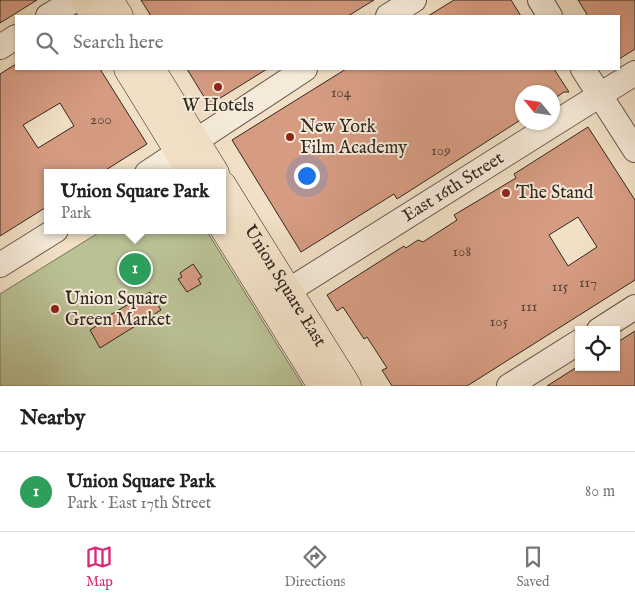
<!DOCTYPE html>
<meta charset="utf-8">
<style>
:root{--surface:#fff;--page:#f6f6f6;--text:#222;--muted:#767676;--line:#e0e0e0;--accent:#db2777}
body{margin:0;font-family:"IM FELL English",serif;background:var(--page);color:var(--text)}
.controls{position:absolute;right:15px;bottom:15px;display:grid;overflow:hidden;border-radius:0px;box-shadow:0 1px 4px #0004}
.controls button{width:45px;height:45px;display:grid;place-items:center;padding:0;border:0;border-bottom:1px solid var(--line);background:var(--surface);color:var(--text);font:25px sans-serif}
.compass{position:absolute;left:515px;top:85px;width:45px;height:45px;border-radius:50%;background:var(--surface);box-shadow:0 1px 4px #0004;rotate:299deg}
.you{position:absolute;left:306px;top:175px;width:18px;height:18px;margin:-12px;border:4px solid #fff;border-radius:50%;background:#1a73e8;box-shadow:0 0 0 8px #1a73e833}
.badge{display:grid;place-items:center;width:32px;height:32px;border-radius:50%;background:var(--accent);color:#fff;font-size:16px;font-weight:700}
.pin{position:absolute;translate:-50% -50%;border:2px solid #fff;box-shadow:0 1px 5px #0006}
.popup{position:absolute;left:44px;top:169px;width:182px;height:65px;box-sizing:border-box;display:grid;place-content:center;border-radius:0px;background:var(--surface);filter:drop-shadow(0 1px 4px #0005);font-size:16px;white-space:nowrap;color:var(--muted)}
.popup b{font-size:19px;color:var(--text)}
.popup::after{content:'';position:absolute;left:50%;top:100%;margin-left:-10px;border:10px solid transparent;border-top-color:var(--surface)}
.list{margin:0;padding:0;list-style:none}
h2{display:flex;justify-content:space-between;align-items:center;height:65px;margin:0;padding:0 20px;font-size:21px}
h2 small{font-size:16px;font-weight:400;color:var(--muted)}
.list li{display:grid;grid-template-columns:32px 1fr auto;gap:15px;align-items:center;box-sizing:border-box;height:80px;padding:0 20px;border-top:1px solid var(--line)}
.list b{display:block;font-size:19px;white-space:nowrap}
.list p{margin:0;font-size:16px;white-space:nowrap;color:var(--muted)}
.list em{font-size:16px;font-style:normal;color:var(--muted)}
.icon{flex:none;width:28px;height:28px;fill:none;stroke:currentColor;stroke-width:2;stroke-linecap:round;stroke-linejoin:round}
.map{position:relative;flex:none;width:635px;height:386px;overflow:hidden}
.search{position:absolute;background:var(--surface);box-shadow:0 1px 4px #0004;left:15px;right:15px;top:15px;height:55px;display:flex;align-items:center;gap:12px;box-sizing:border-box;padding:0 18px;border-radius:0px;color:var(--muted);font-size:19px}
.sheet{height:145px;background:var(--surface)}
nav{display:flex;justify-content:space-around;align-items:center;box-sizing:border-box;height:70px;border-top:1px solid var(--line);background:var(--surface);font-size:14px;color:var(--muted)}
nav a{display:grid;justify-items:center;gap:2px}
nav .on{color:var(--accent)}
.map>svg:first-child{display:block}
.green{fill:#bac295;stroke:#76745b}
.building{fill:#d69c82;stroke:#332721;fill-rule:evenodd}
.lines{fill:none;stroke-linecap:round;stroke-linejoin:round}
.minor-casing{stroke:#62554a;stroke-width:26}
.major-casing{stroke:#332721;stroke-width:29}
.minor{stroke:#f6ebda;stroke-width:24}
.major{stroke:#f1e0c6;stroke-width:28}
.poi-dot{fill:#8f2418;stroke:#f6ebda;stroke-width:2}
.labels{text-anchor:middle;dominant-baseline:central;stroke-width:4;stroke-linejoin:round;paint-order:stroke}
.number-label{font-size:15px;fill:#5c4439}
.poi-label{font-size:18px;fill:#332721;stroke:#f6ebda;text-anchor:start}
.street-label{font-size:18px;fill:#332721;stroke:#f6ebda}
</style>
<div class="map">
<svg width="635" height="386" viewBox="0 0 635 386">
<rect width="100%" height="100%" fill="#f1e0c6"/>
<filter id="stains"><feTurbulence type="fractalNoise" baseFrequency=".004" numOctaves="4"/><feColorMatrix values="0 0 0 0 .2 0 0 0 0 .09 0 0 0 0 .02 0 0 0 .5 -.17"/></filter>
<radialGradient id="worn" r=".72"><stop offset=".6" stop-color="#630" stop-opacity="0"/><stop offset="1" stop-color="#630" stop-opacity=".3"/></radialGradient>
<path class="green" d="M 103,230 L 206,230 L 303,386 L 0,386 L 0,294 Z"/>
<g class="building">
<path d="M 0,0 L 37,0 L 0,23 Z"/>
<path d="M 141,0 L 374,0 L 348,16 L 151,16 Z"/>
<path d="M 454,0 L 511,0 L 521,16 L 428,16 Z"/>
<path d="M 578,0 L 635,0 L 635,49 L 619,59 L 619,16 L 588,16 Z"/>
<path d="M 16,64 L 16,69 L 100,69 L 147,144 L 101,173 L 48,173 L 48,206 L 0,236 L 0,74 ZM 60,103 L 74,126 L 38,148 L 23,125 Z"/>
<path d="M 187,69 L 267,69 L 209,105 Z"/>
<path d="M 346,69 L 554,69 L 569,92 L 564,92 L 552,100 L 552,92 L 522,92 L 522,119 L 397,199 L 394,194 L 301,252 L 232,140 Z"/>
<path d="M 588,127 L 635,200 L 635,280 L 467,386 L 392,386 L 382,370 L 387,368 L 367,337 L 364,339 L 343,307 L 337,311 L 327,295 L 404,246 L 406,248 L 418,240 L 423,242 L 457,220 L 454,215 L 516,178 L 514,174 ZM 578,217 L 597,247 L 568,266 L 549,235 Z"/>
<path d="M 193,264 L 202,277 L 198,279 L 201,284 L 187,292 L 178,279 L 182,277 L 180,273 Z"/>
<path d="M 150,292 L 161,310 L 100,348 L 90,330 L 111,317 L 110,315 Z"/>
<path d="M 635,331 L 635,386 L 547,386 L 577,367 L 616,367 L 616,343 Z"/>
</g>
<g class="lines">
<defs>
<g id="minor">
<path d="M 540,0 L 550,16"/>
<path d="M 48,16 L 75,0"/>
<path d="M 388,16 L 414,0"/>
<path d="M 0,47 L 16,37"/>
<path d="M 583,69 L 635,150"/>
<path d="M 147,173 L 305,69"/>
<path d="M 0,265 L 56,230"/>
<path id="s1" d="M 272,301 L 635,73"/>
<path d="M 599,330 L 635,307"/>
<path d="M 509,386 L 579,342"/>
</g>
<g id="major">
<path d="M 85,0 L 95,16"/>
<path d="M 109,0 L 119,16"/>
<path d="M 128,69 L 192,173"/>
<path d="M 151,69 L 215,173"/>
<path id="s2" d="M 222,185 L 347,386"/>
<path d="M 222,225 L 322,386"/>
</g>
</defs>
<use href="#minor" class="minor-casing"/>
<use href="#major" class="major-casing"/>
<use href="#minor" class="minor"/>
<use href="#major" class="major"/>
</g>
<g class="poi-dot">
<circle cx="218" cy="87" r="5"/>
<circle cx="290" cy="137" r="5"/>
<circle cx="506" cy="193" r="5"/>
<circle cx="55" cy="309" r="5"/>
</g>
<g class="labels">
<g class="number-label">
<text x="341" y="92">104</text>
<text x="101" y="119">200</text>
<text x="441" y="150">109</text>
<text x="462" y="251">108</text>
<text x="588" y="282">117</text>
<text x="560" y="286">115</text>
<text x="529" y="306">111</text>
<text x="499" y="321">105</text>
</g>
<g class="poi-label">
<text x="218" y="106" text-anchor="middle">W Hotels</text>
<text x="300" y="127">New York<tspan x="300" dy="21">Film Academy</tspan></text>
<text x="516" y="193">The Stand</text>
<text x="65" y="299">Union Square<tspan x="65" dy="21">Green Market</tspan></text>
</g>
<g class="street-label">
<text stroke="none"><textPath href="#s1" startOffset="214">East 16th Street</textPath></text>
<text stroke="none"><textPath href="#s2" startOffset="119">Union Square East</textPath></text>
</g>
</g>
<rect width="100%" height="100%" filter="url(#stains)"/>
<rect width="100%" height="100%" fill="url(#worn)"/>
</svg>
<div class="controls">
<button><svg class="icon" aria-label="locate" viewBox="0 0 24 24"><circle cx="12" cy="12" r="6"/><path d="M12 2v4M12 18v4M2 12h4M18 12h4"/></svg></button>
</div>
<svg class="compass" viewBox="-18 -18 36 36"><path d="M0-13l5 13h-10z" fill="#e53935"/><path d="M0 13l5-13h-10z" fill="#767676"/></svg>
<div class="you"></div>
<div class="pin badge" style="left:135px;top:269px;background:#2e9e5b">1</div>
<div class="popup"><b>Union Square Park</b>Park</div>
<div class="search"><svg class="icon" aria-label="search" viewBox="0 0 24 24"><circle cx="10" cy="10" r="6"/><path d="M15 15l6 6"/></svg>Search here</div>
</div>
<section class="sheet">
<h2>Nearby<small></small></h2>
<ul class="list">
<li><span class="badge" style="background:#2e9e5b">1</span><div><b>Union Square Park</b><p>Park · East 17th Street</p></div><em>80 m</em></li>
</ul>
</section>
<nav>
<a class="on"><svg class="icon" aria-label="map" viewBox="0 0 24 24"><path d="M3 6l6-2 6 2 6-2v14l-6 2-6-2-6 2zM9 4v14M15 6v14"/></svg>Map</a>
<a><svg class="icon" aria-label="directions" viewBox="0 0 24 24"><path d="M12 3l9 9-9 9-9-9zM9 14v-3h6M13 9l2 2-2 2"/></svg>Directions</a>
<a><svg class="icon" aria-label="saved" viewBox="0 0 24 24"><path d="M7 4h10v16l-5-4-5 4z"/></svg>Saved</a>
</nav>
